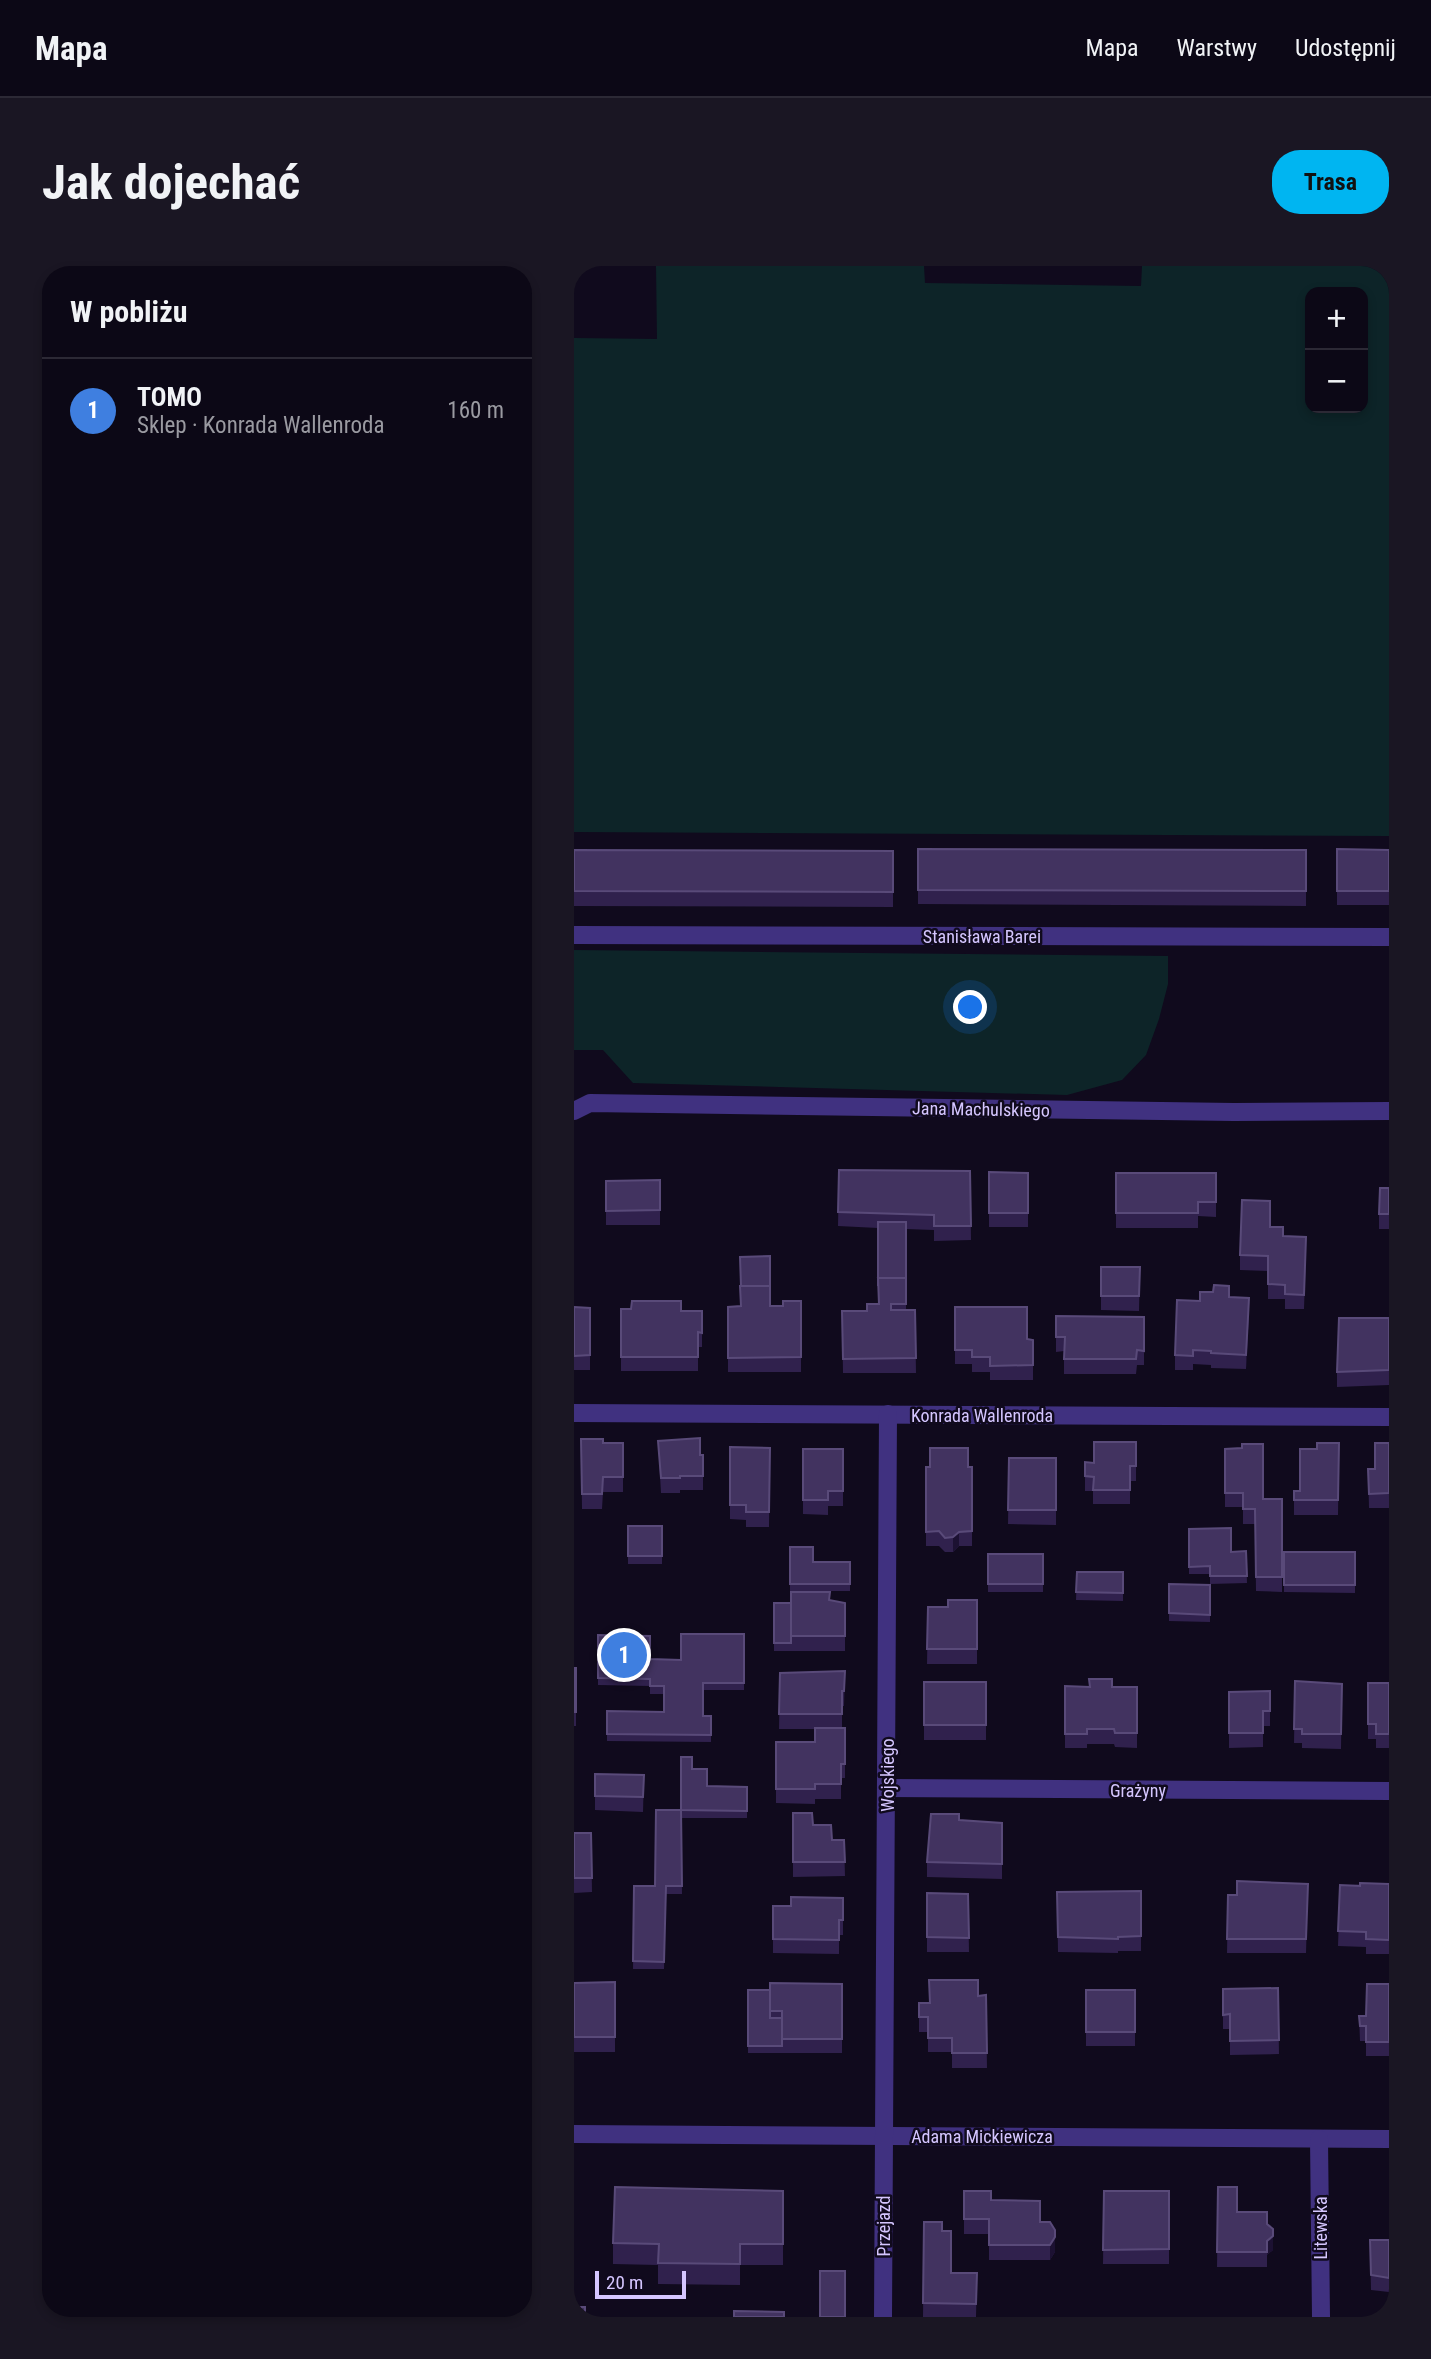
<!DOCTYPE html>
<html lang="pl">
<meta charset="utf-8">
<style>
:root{--surface:#0c0816;--page:#1a1623;--text:#f1f3f6;--muted:#9a9aa1;--line:#2c2935;--accent:#00b5f1}
body{margin:0;font-family:"Roboto Condensed",sans-serif;background:var(--page);color:var(--text)}
.controls{position:absolute;right:21px;top:21px;display:grid;overflow:hidden;border-radius:14px;box-shadow:0 4px 10px #0003}
.controls button{width:63px;height:63px;display:grid;place-items:center;padding:0;border:0;border-bottom:2px solid var(--line);background:var(--surface);color:var(--text);font:35px sans-serif}
.scale{position:absolute;left:21px;bottom:18px;width:91px;box-sizing:border-box;padding-left:7px;border:4px solid #d5c6ff;border-top:0;font-size:19px;line-height:24px;white-space:nowrap;color:#d5c6ff;-webkit-text-stroke:5px #100a1d;paint-order:stroke}
.you{position:absolute;left:397px;top:742px;width:24px;height:24px;margin:-18px;border:5px solid #fff;border-radius:50%;background:#1a73e8;box-shadow:0 0 0 10px #1a73e833}
.badge{display:grid;place-items:center;width:46px;height:46px;border-radius:50%;background:var(--accent);color:#fff;font-size:23px;font-weight:700}
.pin{position:absolute;translate:-50% -50%;border:4px solid #fff;box-shadow:0 2px 7px #0006}
.list{margin:0;padding:0;list-style:none}
h2{display:flex;justify-content:space-between;align-items:center;height:91px;margin:0;padding:0 28px;font-size:30px}
h2 small{font-size:23px;font-weight:400;color:var(--muted)}
.list li{display:grid;grid-template-columns:46px 1fr auto;gap:21px;align-items:center;box-sizing:border-box;height:105px;padding:0 28px;border-top:2px solid var(--line)}
.list b{display:block;font-size:26px;white-space:nowrap}
.list p{margin:0;font-size:23px;white-space:nowrap;color:var(--muted)}
.list em{font-size:23px;font-style:normal;color:var(--muted)}
.map{position:relative;flex:none;width:815px;height:2051px;overflow:hidden;border-radius:28px}
header{display:flex;align-items:center;gap:42px;box-sizing:border-box;height:98px;padding:0 35px;background:var(--surface);border-bottom:2px solid var(--line)}
header strong{font-size:33px}
nav{display:flex;gap:38px;margin-inline-start:auto;font-size:24px}
.intro{display:flex;align-items:center;justify-content:space-between;box-sizing:border-box;height:168px;padding:0 42px}
h1{margin:0;font-size:49px}
.button{padding:18px 32px;border-radius:28px;background:var(--accent);color:#111;font-size:24px;font-weight:700}
main{display:flex;gap:42px;padding:0 42px}
aside{flex:1;background:var(--surface);border-radius:28px;box-shadow:0 4px 10px #0003}
.map>svg:first-child{display:block}
.green{fill:#0d2428;fill-rule:evenodd}
.lines{fill:none;stroke-linecap:round;stroke-linejoin:round}
.minor{stroke:#403180;stroke-width:18}
.wall{fill:#30214d}
.shaded-wall{fill:#1c1132}
.building{fill:#423360;stroke:#594a79;stroke-width:2}
.labels{text-anchor:middle;dominant-baseline:central;stroke-width:5;stroke-linejoin:round;paint-order:stroke}
.street-label{font-size:18px;fill:#d5c6ff;stroke:#100a1d}
</style>
<header>
<strong>Mapa</strong>
<nav><a>Mapa</a><a>Warstwy</a><a>Udostępnij</a></nav>
</header>
<div class="intro"><h1>Jak dojechać</h1><a class="button">Trasa</a></div>
<main>
<aside>
<h2>W pobliżu<small></small></h2>
<ul class="list">
<li><span class="badge" style="background:#3f7fe0">1</span><div><b>TOMO</b><p>Sklep · Konrada Wallenroda</p></div><em>160 m</em></li>
</ul>
</aside>
<div class="map">
<svg width="815" height="2051" viewBox="0 0 815 2051">
<rect width="100%" height="100%" fill="#100a1d"/>
<g class="green">
<path d="M 82,0 L 350,0 L 351,17 L 567,20 L 568,0 L 815,0 L 815,570 L 0,566 L 0,72 L 83,73 ZM 736,26 L 789,26 L 789,142 L 736,142 Z"/>
<path d="M 0,684 L 594,690 L 594,718 L 585,753 L 572,789 L 548,814 L 493,829 L 59,817 L 29,784 L 0,784 Z"/>
</g>
<g class="lines">
<g class="minor">
<path d="M 0,669 L 815,671"/>
<path d="M 0,845 L 16,837 L 660,846 L 815,845"/>
<path d="M 0,1147 L 815,1151"/>
<path d="M 313,1522 L 815,1525"/>
<path d="M 0,1868 L 815,1873"/>
<path d="M 745,1873 L 747,2051"/>
<path d="M 309,2051 L 314,1148"/>
</g>
</g>
<g class="wall">
<path d="M 344,583 L 732,584 L 732,640 L 344,638 Z"/>
<path d="M 763,583 L 815,584 L 815,639 L 763,639 Z"/>
<path d="M 0,584 L 319,585 L 319,641 L 0,640 Z"/>
<path d="M 265,904 L 396,905 L 397,974 L 360,975 L 360,964 L 332,963 L 332,1044 L 341,1044 L 342,1107 L 269,1107 L 268,1045 L 293,1045 L 305,1038 L 304,962 L 264,960 Z"/>
<path d="M 415,906 L 454,907 L 454,961 L 415,961 Z"/>
<path d="M 542,907 L 642,907 L 642,951 L 624,950 L 624,962 L 542,962 Z"/>
<path d="M 86,914 L 86,959 L 32,959 L 32,915 Z"/>
<path d="M 815,922 L 815,963 L 805,963 L 805,948 Z"/>
<path d="M 696,961 L 732,986 L 730,1043 L 711,1043 L 711,1033 L 694,1033 L 694,1005 L 666,1004 L 666,989 Z"/>
<path d="M 527,1001 L 566,1001 L 565,1045 L 527,1044 Z"/>
<path d="M 655,1031 L 675,1046 L 672,1103 L 637,1102 L 637,1099 L 619,1098 L 619,1104 L 601,1104 L 601,1089 L 626,1035 Z"/>
<path d="M 227,1035 L 227,1106 L 154,1106 L 154,1041 L 209,1040 Z"/>
<path d="M 0,1041 L 16,1042 L 16,1104 L 0,1104 Z"/>
<path d="M 381,1041 L 453,1073 L 459,1074 L 459,1114 L 416,1114 L 416,1106 L 398,1106 L 398,1098 L 381,1098 Z"/>
<path d="M 47,1043 L 128,1045 L 128,1081 L 124,1081 L 124,1105 L 47,1105 Z"/>
<path d="M 482,1050 L 570,1051 L 570,1099 L 563,1099 L 562,1108 L 490,1108 L 490,1085 L 482,1086 Z"/>
<path d="M 815,1052 L 815,1119 L 763,1121 L 763,1106 Z"/>
<path d="M 7,1173 L 29,1177 L 49,1177 L 49,1226 L 29,1226 L 28,1243 L 8,1243 Z"/>
<path d="M 84,1175 L 126,1189 L 129,1189 L 129,1224 L 106,1224 L 106,1227 L 87,1227 Z"/>
<path d="M 562,1176 L 562,1215 L 556,1215 L 556,1238 L 519,1238 L 519,1225 L 511,1225 L 511,1196 L 520,1197 Z"/>
<path d="M 765,1177 L 764,1249 L 720,1249 L 720,1225 L 726,1225 Z"/>
<path d="M 815,1177 L 815,1242 L 795,1242 L 794,1203 L 801,1203 Z"/>
<path d="M 156,1181 L 196,1182 L 195,1261 L 172,1261 L 172,1254 L 156,1253 Z"/>
<path d="M 229,1183 L 269,1183 L 269,1240 L 254,1240 L 254,1249 L 229,1248 Z"/>
<path d="M 651,1183 L 689,1233 L 708,1233 L 708,1326 L 682,1325 L 681,1258 L 669,1258 L 669,1241 L 651,1241 Z"/>
<path d="M 435,1192 L 482,1192 L 482,1259 L 434,1258 Z"/>
<path d="M 352,1201 L 398,1201 L 398,1280 L 385,1280 L 379,1286 L 371,1286 L 365,1280 L 352,1280 Z"/>
<rect x="54" y="1260" width="34" height="38"/>
<path d="M 615,1263 L 657,1286 L 672,1285 L 673,1317 L 636,1318 L 636,1308 L 615,1308 Z"/>
<path d="M 216,1281 L 239,1296 L 276,1296 L 276,1325 L 216,1325 Z"/>
<path d="M 710,1286 L 781,1286 L 781,1327 L 710,1326 Z"/>
<rect x="414" y="1288" width="55" height="38"/>
<path d="M 503,1306 L 549,1306 L 549,1335 L 502,1334 Z"/>
<path d="M 595,1318 L 636,1319 L 636,1356 L 595,1355 Z"/>
<path d="M 256,1334 L 271,1337 L 271,1385 L 200,1385 L 200,1337 L 217,1337 Z"/>
<path d="M 403,1334 L 403,1398 L 353,1398 L 354,1341 L 374,1341 Z"/>
<path d="M 170,1368 L 170,1424 L 129,1424 L 129,1450 L 137,1450 L 137,1476 L 33,1475 L 33,1445 L 90,1446 L 90,1428 L 76,1428 L 76,1420 L 24,1419 L 24,1369 L 76,1393 L 107,1394 Z"/>
<rect x="0" y="1402" width="2" height="58"/>
<path d="M 271,1405 L 270,1440 L 268,1440 L 268,1462 L 271,1462 L 271,1512 L 267,1512 L 267,1533 L 241,1533 L 241,1538 L 202,1537 L 202,1476 L 241,1476 L 241,1463 L 205,1463 L 206,1407 Z"/>
<path d="M 721,1415 L 768,1418 L 767,1483 L 728,1482 L 728,1477 L 720,1477 Z"/>
<rect x="350" y="1416" width="62" height="58"/>
<path d="M 794,1417 L 815,1417 L 815,1482 L 802,1482 L 802,1473 L 794,1473 Z"/>
<path d="M 491,1420 L 563,1421 L 563,1482 L 541,1481 L 540,1478 L 513,1478 L 513,1482 L 491,1482 Z"/>
<path d="M 696,1425 L 696,1460 L 689,1460 L 689,1481 L 655,1482 L 655,1426 Z"/>
<path d="M 118,1503 L 133,1520 L 173,1521 L 173,1552 L 107,1552 L 108,1628 L 92,1628 L 90,1703 L 59,1703 L 60,1620 L 81,1620 L 107,1544 Z"/>
<path d="M 21,1508 L 70,1509 L 69,1546 L 21,1544 Z"/>
<path d="M 219,1547 L 239,1559 L 258,1574 L 270,1574 L 271,1610 L 219,1611 Z"/>
<path d="M 385,1554 L 428,1557 L 428,1613 L 353,1611 L 353,1596 Z"/>
<path d="M 0,1567 L 17,1567 L 18,1626 L 0,1627 Z"/>
<path d="M 734,1618 L 732,1687 L 653,1687 L 654,1629 L 663,1629 Z"/>
<path d="M 815,1618 L 815,1688 L 792,1688 L 792,1681 L 764,1680 L 766,1619 Z"/>
<path d="M 567,1625 L 567,1685 L 544,1685 L 544,1687 L 484,1686 L 483,1626 Z"/>
<path d="M 353,1627 L 394,1628 L 395,1686 L 353,1686 Z"/>
<path d="M 269,1632 L 269,1669 L 265,1669 L 265,1688 L 199,1687 L 199,1640 L 217,1640 Z"/>
<path d="M 41,1716 L 41,1786 L 0,1786 L 0,1717 Z"/>
<path d="M 268,1718 L 268,1787 L 174,1787 L 174,1724 L 196,1724 Z"/>
<path d="M 815,1718 L 815,1790 L 792,1790 L 792,1775 L 786,1775 L 785,1750 L 792,1750 Z"/>
<path d="M 704,1722 L 705,1788 L 656,1789 L 656,1763 L 649,1763 L 649,1723 Z"/>
<rect x="512" y="1724" width="49" height="56"/>
<path d="M 412,1729 L 413,1802 L 378,1802 L 378,1786 L 354,1786 L 354,1766 L 345,1766 L 345,1737 L 356,1737 L 404,1730 Z"/>
<path d="M 644,1921 L 663,1946 L 693,1958 L 699,1984 L 693,1989 L 693,2001 L 643,2001 Z"/>
<path d="M 209,1925 L 209,1999 L 166,1999 L 166,2019 L 84,2018 L 84,1999 L 39,1998 L 39,1977 Z"/>
<path d="M 390,1925 L 417,1934 L 466,1956 L 481,1986 L 476,1994 L 415,1994 L 415,1968 L 390,1968 Z"/>
<path d="M 530,1925 L 595,1925 L 595,1998 L 529,1998 Z"/>
<path d="M 350,1956 L 368,1965 L 377,2007 L 403,2007 L 402,2051 L 349,2051 Z"/>
<path d="M 796,1974 L 815,1974 L 815,2026 L 797,2024 Z"/>
</g>
<g class="shaded-wall">
<path d="M 675,1032 L 675,1046 L 672,1103 L 672,1089 Z"/>
<path d="M 385,1266 L 385,1280 L 379,1286 L 379,1271 Z"/>
<path d="M 699,1970 L 699,1984 L 693,1989 L 693,1975 Z"/>
<path d="M 481,1971 L 481,1986 L 476,1994 L 476,1979 Z"/>
</g>
<g class="building">
<path d="M 344,583 L 732,584 L 732,625 L 344,624 Z"/>
<path d="M 763,583 L 815,584 L 815,625 L 763,625 Z"/>
<path d="M 0,584 L 319,585 L 319,626 L 0,625 Z"/>
<path d="M 265,904 L 396,905 L 397,960 L 360,960 L 360,949 L 264,946 Z"/>
<path d="M 415,906 L 454,907 L 454,947 L 415,947 Z"/>
<path d="M 542,907 L 642,907 L 642,936 L 624,936 L 624,947 L 542,947 Z"/>
<path d="M 86,914 L 86,944 L 32,945 L 32,915 Z"/>
<path d="M 806,922 L 815,922 L 815,948 L 805,948 Z"/>
<path d="M 668,934 L 696,935 L 696,961 L 709,961 L 709,970 L 732,971 L 730,1029 L 711,1028 L 711,1019 L 694,1018 L 694,990 L 666,989 Z"/>
<path d="M 304,956 L 332,956 L 332,1012 L 304,1012 L 305,1019 L 304,1019 Z"/>
<path d="M 196,990 L 196,1027 L 196,1020 L 167,1020 L 166,991 Z"/>
<path d="M 527,1001 L 566,1001 L 565,1030 L 527,1030 Z"/>
<path d="M 304,1012 L 332,1012 L 332,1038 L 317,1038 L 317,1044 L 341,1044 L 342,1092 L 269,1093 L 268,1045 L 293,1045 L 293,1038 L 305,1038 Z"/>
<path d="M 640,1019 L 655,1020 L 655,1031 L 675,1032 L 672,1089 L 637,1087 L 637,1085 L 619,1084 L 619,1090 L 601,1089 L 603,1034 L 626,1035 L 626,1026 L 639,1026 Z"/>
<path d="M 166,1020 L 196,1020 L 196,1040 L 209,1040 L 209,1035 L 227,1035 L 227,1091 L 154,1092 L 154,1041 L 167,1040 Z"/>
<path d="M 58,1035 L 107,1035 L 107,1045 L 128,1045 L 128,1067 L 124,1066 L 124,1091 L 47,1091 L 47,1043 L 57,1043 Z"/>
<path d="M 0,1041 L 16,1042 L 16,1089 L 0,1090 Z"/>
<path d="M 381,1041 L 453,1041 L 453,1073 L 459,1074 L 459,1099 L 416,1100 L 416,1091 L 398,1091 L 398,1084 L 381,1084 Z"/>
<path d="M 482,1050 L 570,1051 L 570,1085 L 563,1084 L 562,1093 L 490,1093 L 491,1071 L 482,1071 Z"/>
<path d="M 765,1052 L 815,1052 L 815,1104 L 763,1106 Z"/>
<path d="M 126,1172 L 126,1189 L 129,1189 L 129,1210 L 106,1210 L 106,1212 L 87,1212 L 84,1175 Z"/>
<path d="M 7,1173 L 29,1173 L 29,1177 L 49,1177 L 49,1211 L 29,1211 L 28,1228 L 8,1228 Z"/>
<path d="M 520,1176 L 562,1176 L 562,1200 L 556,1200 L 556,1224 L 519,1224 L 520,1211 L 511,1210 L 511,1196 L 520,1197 Z"/>
<path d="M 743,1177 L 765,1177 L 764,1234 L 720,1234 L 720,1225 L 726,1225 L 726,1183 L 743,1183 Z"/>
<path d="M 801,1177 L 815,1177 L 815,1227 L 795,1228 L 794,1203 L 801,1203 Z"/>
<path d="M 668,1178 L 689,1178 L 689,1233 L 708,1233 L 708,1311 L 682,1311 L 681,1243 L 669,1243 L 669,1227 L 651,1227 L 651,1183 L 668,1182 Z"/>
<path d="M 156,1181 L 196,1182 L 195,1246 L 172,1246 L 172,1239 L 156,1239 Z"/>
<path d="M 356,1182 L 394,1182 L 394,1201 L 398,1201 L 398,1265 L 385,1266 L 379,1271 L 371,1272 L 365,1265 L 352,1266 L 352,1201 L 356,1201 Z"/>
<path d="M 229,1183 L 269,1183 L 269,1225 L 254,1225 L 254,1234 L 229,1234 Z"/>
<path d="M 435,1192 L 482,1192 L 482,1244 L 434,1244 Z"/>
<rect x="54" y="1260" width="34" height="30"/>
<path d="M 657,1262 L 657,1286 L 672,1285 L 673,1310 L 636,1310 L 636,1300 L 615,1301 L 615,1263 Z"/>
<path d="M 216,1281 L 239,1281 L 239,1296 L 276,1296 L 276,1318 L 216,1318 Z"/>
<rect x="710" y="1286" width="71" height="33"/>
<rect x="414" y="1288" width="55" height="30"/>
<path d="M 503,1306 L 549,1306 L 549,1327 L 502,1326 Z"/>
<path d="M 595,1318 L 636,1319 L 636,1349 L 595,1347 Z"/>
<path d="M 217,1326 L 256,1326 L 255,1334 L 271,1337 L 271,1370 L 217,1370 Z"/>
<path d="M 374,1334 L 403,1334 L 403,1383 L 353,1383 L 354,1341 L 374,1341 Z"/>
<rect x="200" y="1337" width="17" height="40"/>
<path d="M 107,1368 L 170,1368 L 170,1417 L 129,1417 L 129,1450 L 137,1450 L 137,1469 L 33,1468 L 33,1445 L 90,1446 L 90,1420 L 76,1420 L 76,1413 L 24,1412 L 24,1369 L 76,1370 L 76,1393 L 107,1394 Z"/>
<rect x="0" y="1402" width="2" height="44"/>
<path d="M 271,1405 L 270,1425 L 268,1425 L 268,1448 L 205,1448 L 206,1407 Z"/>
<path d="M 515,1413 L 538,1413 L 538,1421 L 563,1421 L 563,1467 L 541,1467 L 540,1463 L 513,1463 L 513,1468 L 491,1468 L 491,1420 L 516,1421 Z"/>
<path d="M 721,1415 L 768,1418 L 767,1468 L 728,1468 L 728,1463 L 720,1463 Z"/>
<rect x="350" y="1416" width="62" height="43"/>
<path d="M 794,1417 L 815,1417 L 815,1468 L 802,1468 L 802,1458 L 794,1458 Z"/>
<path d="M 696,1425 L 696,1445 L 689,1445 L 689,1467 L 655,1467 L 655,1426 Z"/>
<path d="M 241,1462 L 271,1462 L 271,1498 L 267,1498 L 267,1518 L 241,1518 L 241,1523 L 202,1523 L 202,1476 L 241,1476 Z"/>
<path d="M 107,1491 L 118,1491 L 118,1503 L 133,1503 L 133,1520 L 173,1521 L 173,1545 L 107,1544 Z"/>
<path d="M 21,1508 L 70,1509 L 69,1531 L 21,1530 Z"/>
<path d="M 82,1544 L 107,1544 L 108,1620 L 92,1620 L 90,1696 L 59,1695 L 60,1620 L 81,1620 Z"/>
<path d="M 219,1547 L 238,1547 L 239,1559 L 257,1559 L 258,1574 L 270,1574 L 271,1596 L 219,1596 Z"/>
<path d="M 357,1548 L 385,1548 L 385,1554 L 428,1557 L 428,1598 L 353,1596 Z"/>
<path d="M 0,1567 L 17,1567 L 18,1612 L 0,1612 Z"/>
<path d="M 663,1615 L 734,1618 L 732,1673 L 653,1673 L 654,1629 L 663,1629 Z"/>
<path d="M 786,1617 L 815,1618 L 815,1674 L 792,1673 L 792,1666 L 764,1665 L 766,1619 L 786,1620 Z"/>
<path d="M 567,1625 L 567,1670 L 544,1671 L 544,1673 L 484,1671 L 483,1626 Z"/>
<path d="M 353,1627 L 394,1628 L 395,1672 L 353,1671 Z"/>
<path d="M 217,1631 L 269,1632 L 269,1654 L 265,1654 L 265,1674 L 199,1673 L 199,1640 L 217,1640 Z"/>
<path d="M 355,1714 L 404,1714 L 404,1730 L 412,1729 L 413,1787 L 378,1787 L 378,1772 L 354,1772 L 354,1751 L 345,1751 L 345,1737 L 356,1737 Z"/>
<path d="M 41,1716 L 41,1771 L 0,1771 L 0,1717 Z"/>
<path d="M 196,1717 L 268,1718 L 268,1773 L 208,1773 L 208,1745 L 196,1745 Z"/>
<path d="M 793,1718 L 815,1718 L 815,1776 L 792,1776 L 792,1760 L 786,1760 L 785,1750 L 792,1750 Z"/>
<path d="M 704,1722 L 705,1774 L 656,1775 L 656,1748 L 649,1749 L 649,1723 Z"/>
<path d="M 174,1724 L 196,1724 L 196,1752 L 208,1752 L 208,1780 L 174,1780 Z"/>
<rect x="512" y="1724" width="49" height="42"/>
<path d="M 41,1921 L 209,1925 L 209,1978 L 166,1978 L 166,1998 L 84,1997 L 85,1978 L 39,1977 Z"/>
<path d="M 644,1921 L 663,1921 L 663,1946 L 693,1946 L 693,1958 L 699,1963 L 699,1970 L 693,1975 L 693,1986 L 643,1986 Z"/>
<path d="M 390,1925 L 417,1925 L 417,1934 L 466,1935 L 466,1956 L 476,1956 L 481,1964 L 481,1971 L 476,1979 L 415,1979 L 415,1953 L 390,1953 Z"/>
<path d="M 530,1925 L 595,1925 L 595,1983 L 529,1984 Z"/>
<path d="M 350,1956 L 368,1956 L 368,1965 L 377,1965 L 377,2007 L 403,2007 L 402,2038 L 349,2037 Z"/>
<path d="M 796,1974 L 815,1974 L 815,2012 L 797,2009 Z"/>
<rect x="246" y="2005" width="25" height="46"/>
<rect x="0" y="2041" width="11" height="10"/>
<path d="M 160,2045 L 210,2046 L 210,2051 L 160,2051 Z"/>
</g>
<g class="labels">
<g class="street-label">
<text x="408" y="670">Stanisława Barei</text>
<text transform="translate(407 843) rotate(1)">Jana Machulskiego</text>
<text x="408" y="1149">Konrada Wallenroda</text>
<text transform="translate(313 1509) rotate(-90)">Wojskiego</text>
<text x="564" y="1524">Grażyny</text>
<text x="408" y="1870">Adama Mickiewicza</text>
<text transform="translate(309 1960) rotate(-90)">Przejazd</text>
<text transform="translate(746 1962) rotate(-90)">Litewska</text>
</g>
</g>
</svg>
<div class="controls">
<button>+</button>
<button>−</button>
</div>
<div class="scale">20 m</div>
<div class="you"></div>
<div class="pin badge" style="left:50px;top:1389px;background:#3f7fe0">1</div>
</div>
</main>
